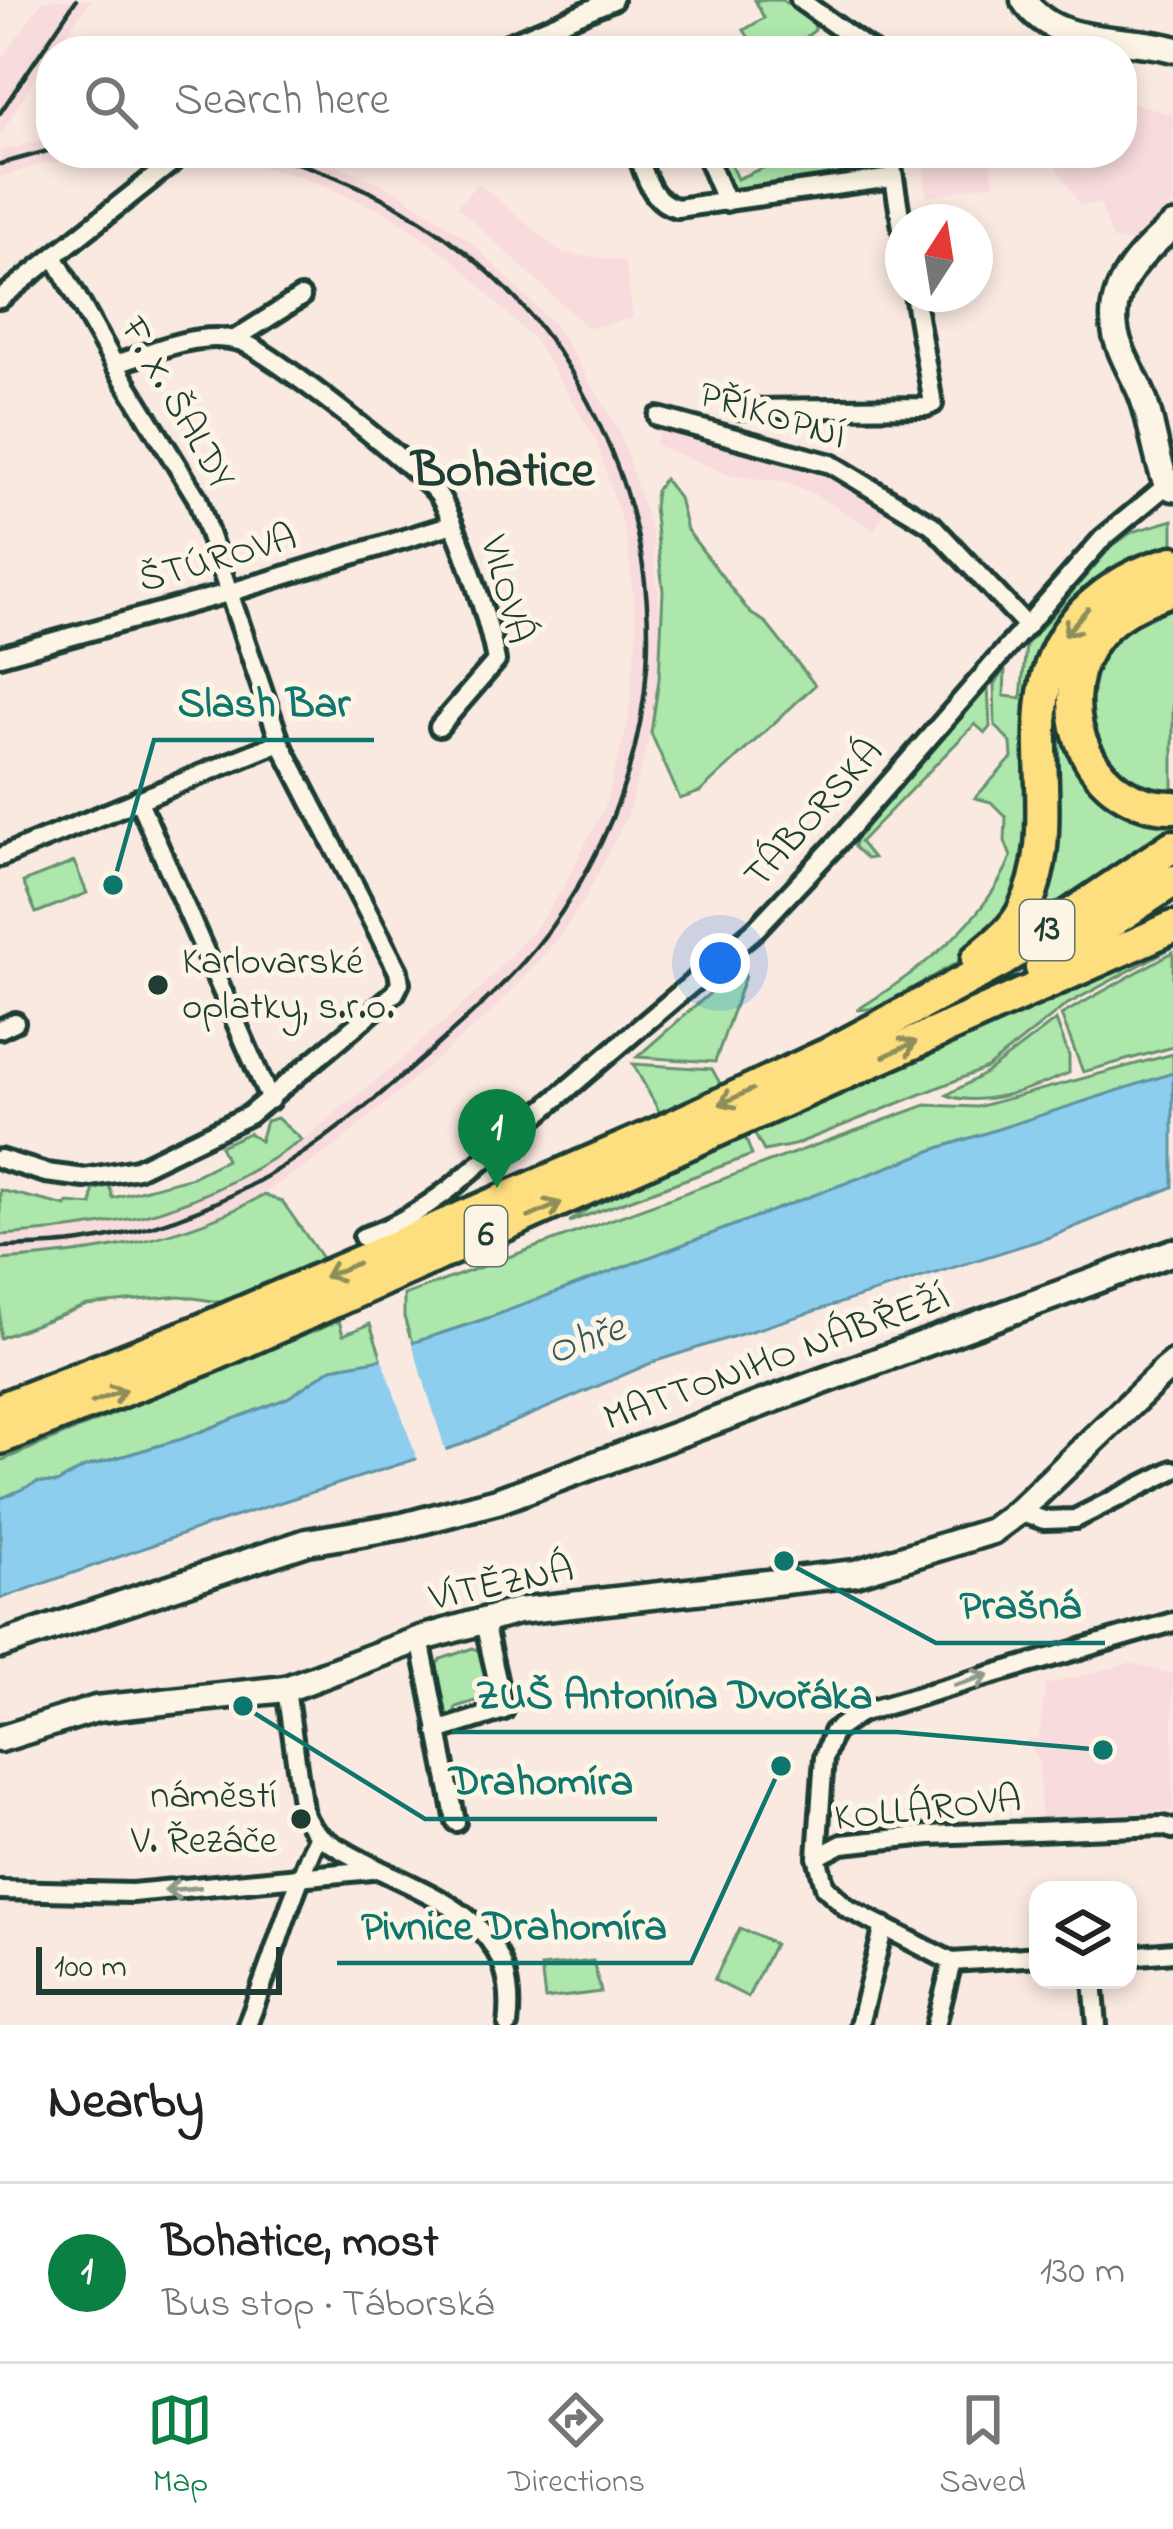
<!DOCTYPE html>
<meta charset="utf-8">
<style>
:root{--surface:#fff;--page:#f2f2f2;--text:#222;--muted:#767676;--line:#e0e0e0;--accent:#0b8043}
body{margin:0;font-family:"Indie Flower",sans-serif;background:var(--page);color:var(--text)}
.controls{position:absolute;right:36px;bottom:36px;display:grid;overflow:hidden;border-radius:24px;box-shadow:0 6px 18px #0003}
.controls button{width:108px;height:108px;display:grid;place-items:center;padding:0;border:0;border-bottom:3px solid var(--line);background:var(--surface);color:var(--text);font:60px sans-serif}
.compass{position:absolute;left:885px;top:204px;width:108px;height:108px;border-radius:50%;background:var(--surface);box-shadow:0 6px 18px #0003;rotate:12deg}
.scale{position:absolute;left:36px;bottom:30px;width:246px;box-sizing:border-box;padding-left:12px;border:6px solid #1f3d34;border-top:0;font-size:33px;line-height:42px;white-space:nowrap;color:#1f3d34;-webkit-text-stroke:9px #fcf5e5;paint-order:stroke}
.you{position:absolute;left:720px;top:963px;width:42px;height:42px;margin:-30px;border:9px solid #fff;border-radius:50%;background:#1a73e8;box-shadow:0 0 0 18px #1a73e833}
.badge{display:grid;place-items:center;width:78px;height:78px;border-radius:50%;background:var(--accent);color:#fff;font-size:39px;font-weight:700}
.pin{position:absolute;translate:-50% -99px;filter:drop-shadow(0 3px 6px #0008)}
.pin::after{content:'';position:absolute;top:63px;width:42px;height:36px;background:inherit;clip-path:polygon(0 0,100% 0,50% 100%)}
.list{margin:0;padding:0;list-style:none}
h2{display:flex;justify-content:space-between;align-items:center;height:156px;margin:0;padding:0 48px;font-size:51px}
h2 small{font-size:39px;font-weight:400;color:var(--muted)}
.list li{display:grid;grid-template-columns:78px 1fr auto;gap:36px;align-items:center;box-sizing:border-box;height:180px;padding:0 48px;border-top:3px solid var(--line)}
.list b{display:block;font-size:45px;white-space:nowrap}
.list p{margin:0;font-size:39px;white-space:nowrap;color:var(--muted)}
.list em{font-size:39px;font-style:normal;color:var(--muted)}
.icon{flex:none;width:66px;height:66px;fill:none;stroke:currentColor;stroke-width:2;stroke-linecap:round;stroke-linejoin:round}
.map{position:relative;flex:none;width:1173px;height:2025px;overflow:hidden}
.search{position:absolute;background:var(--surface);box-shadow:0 6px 18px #0003;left:36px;right:36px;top:36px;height:132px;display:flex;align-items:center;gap:30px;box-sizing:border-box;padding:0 42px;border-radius:48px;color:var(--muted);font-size:45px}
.sheet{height:336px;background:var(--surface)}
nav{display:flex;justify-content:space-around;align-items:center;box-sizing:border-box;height:168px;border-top:3px solid var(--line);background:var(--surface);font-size:33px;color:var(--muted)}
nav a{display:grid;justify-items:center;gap:6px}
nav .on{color:var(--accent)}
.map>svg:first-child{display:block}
.built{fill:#f8dbdc}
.green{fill:#ade7ac;stroke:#669270;stroke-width:3}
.water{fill:#8dceee;stroke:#6194a4;stroke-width:3}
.pier{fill:#fae9e1}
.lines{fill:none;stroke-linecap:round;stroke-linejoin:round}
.street-casing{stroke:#1f3d34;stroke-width:26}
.secondary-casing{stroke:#1f3d34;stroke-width:33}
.highway-casing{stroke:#1f3d34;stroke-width:39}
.street{stroke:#fcf5e5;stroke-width:16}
.secondary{stroke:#fcf5e5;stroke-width:24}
.highway{stroke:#fedf80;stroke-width:30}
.rail{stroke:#1f3d34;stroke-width:4.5}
.oneway{stroke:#8e8e5a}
.oneway2{stroke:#8e998c}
.poi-dot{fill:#1f3d34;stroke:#fcf5e5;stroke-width:4.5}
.labels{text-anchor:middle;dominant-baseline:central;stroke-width:10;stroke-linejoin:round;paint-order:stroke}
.shield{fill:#fcf5e5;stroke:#617469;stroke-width:3}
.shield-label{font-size:36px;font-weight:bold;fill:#1f3d34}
.street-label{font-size:39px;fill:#1f3d34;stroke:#fcf5e5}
.poi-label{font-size:39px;fill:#1f3d34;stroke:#fcf5e5;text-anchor:start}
.water-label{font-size:42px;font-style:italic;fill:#355a59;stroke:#fcf5e5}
.district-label{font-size:51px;font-weight:bold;fill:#1f3d34;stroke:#fcf5e5}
.leader{fill:none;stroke:#0f766e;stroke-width:4.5}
.callout-dot{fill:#0f766e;stroke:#fcf5e5;stroke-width:4.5}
.callout-label{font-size:42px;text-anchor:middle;font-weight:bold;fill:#0f766e;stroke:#fcf5e5;stroke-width:10;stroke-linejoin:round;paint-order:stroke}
</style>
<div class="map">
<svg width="1173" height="2025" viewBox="0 0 1173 2025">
<rect width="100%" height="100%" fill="#fae9e1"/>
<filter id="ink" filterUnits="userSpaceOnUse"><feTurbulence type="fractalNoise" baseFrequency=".00833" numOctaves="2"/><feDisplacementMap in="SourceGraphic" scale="24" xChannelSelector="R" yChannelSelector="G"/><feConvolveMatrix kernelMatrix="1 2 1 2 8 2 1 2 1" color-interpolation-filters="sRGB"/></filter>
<g filter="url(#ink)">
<g class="built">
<path d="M 43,0 L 92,0 L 51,51 L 0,136 L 0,61 Z"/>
<path d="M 1122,99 L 1173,115 L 1173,204 L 1131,241 L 1113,240 L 1100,204 L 1080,205 L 1048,153 L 1122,153 Z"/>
<path d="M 51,138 L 51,153 L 175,153 L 90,156 L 39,165 L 0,177 L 0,151 Z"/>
<path d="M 207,153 L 310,153 L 397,191 L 469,240 L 557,328 L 619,430 L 652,534 L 662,629 L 652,728 L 627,817 L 583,902 L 555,942 L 496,1008 L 332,1149 L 235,1211 L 183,1231 L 80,1255 L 0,1260 L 0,1235 L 77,1230 L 127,1221 L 225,1188 L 302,1140 L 393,1067 L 479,990 L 536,928 L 562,889 L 604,808 L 628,724 L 637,629 L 627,539 L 596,440 L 537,343 L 453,259 L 385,212 L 300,176 Z"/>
<path d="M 922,153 L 989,153 L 994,183 L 927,197 Z"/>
<path d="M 478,183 L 562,253 L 625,261 L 633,318 L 588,328 L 567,309 L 457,206 Z"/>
<path d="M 662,423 L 740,449 L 832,470 L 889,506 L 874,530 L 816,495 L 782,481 L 732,476 L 654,444 Z"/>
<path d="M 1130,1663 L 1173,1674 L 1173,1811 L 1041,1818 L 1039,1761 L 1026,1739 L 1039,1739 L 1045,1685 Z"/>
</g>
<g class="green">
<path d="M 755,0 L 782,0 L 814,22 L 815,30 L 788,51 L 757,51 L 744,30 L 764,18 Z"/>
<path d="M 760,153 L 836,153 L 840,164 L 867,153 L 880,154 L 876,168 L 865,174 L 745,190 L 732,188 L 720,165 L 729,161 L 737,179 L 765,167 Z"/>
<path d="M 664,479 L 679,498 L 687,530 L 750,613 L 765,622 L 815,685 L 700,792 L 680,799 L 651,733 L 659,679 L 663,591 L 654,507 L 656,491 Z"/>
<path d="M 1173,520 L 1173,554 L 1076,606 L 1016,909 L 965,958 L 877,1008 L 857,1010 C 916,973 984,924 1011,857 L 1005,841 L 1006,817 L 991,802 L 975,798 L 1012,758 L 1011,743 L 995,725 L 994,684 L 1005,669 L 1004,696 L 1021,698 L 1026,645 L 1112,546 L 1132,532 Z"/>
<path d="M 1127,598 L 1068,732 L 1173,822 L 1173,831 L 1038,919 L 1034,916 L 1052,691 Z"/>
<path d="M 1173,599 L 1173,797 L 1134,787 L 1094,748 L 1084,683 L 1107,639 Z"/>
<path d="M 988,687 L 990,727 L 985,733 L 975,724 L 860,842 L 873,858 L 867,859 L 854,847 L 856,837 Z"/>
<path d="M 74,862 L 87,893 L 36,913 L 23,882 Z"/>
<path d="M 1173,935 L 1173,947 L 1066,1005 L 987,1068 L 794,1145 L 764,1151 L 754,1133 Z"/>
<path d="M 1173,952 L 1173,1047 L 1083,1072 L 1061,1015 Z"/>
<path d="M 735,971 L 743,971 L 745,976 L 715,1062 L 637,1057 Z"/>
<path d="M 1056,1020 L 1069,1056 L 1069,1073 C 1037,1087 981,1109 947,1095 L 986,1073 Z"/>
<path d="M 1173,1054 L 1173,1073 L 939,1148 L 491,1317 L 412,1343 L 404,1317 L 404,1295 L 926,1105 L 977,1107 Z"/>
<path d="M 633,1064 L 712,1069 L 721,1085 L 660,1113 Z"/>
<path d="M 277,1118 L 302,1140 C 194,1211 128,1227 0,1235 L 0,1190 L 66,1206 L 67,1203 L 92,1205 L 93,1190 L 109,1186 L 113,1198 L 192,1177 L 226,1160 L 220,1146 L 249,1133 L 260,1141 L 266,1121 Z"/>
<path d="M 745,1137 L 752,1155 L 569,1222 L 602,1199 Z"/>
<path d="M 264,1195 L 282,1201 L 324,1261 L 226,1303 L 180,1296 L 87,1305 L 0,1338 L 0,1260 C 94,1254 180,1241 264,1195 Z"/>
<path d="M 339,1321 L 343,1335 L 370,1324 L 382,1359 L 332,1368 L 288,1398 L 182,1439 L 85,1467 L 57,1483 L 38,1483 L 0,1499 L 0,1461 Z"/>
<path d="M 473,1648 L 484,1654 L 496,1704 L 489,1709 L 491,1696 L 456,1707 L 451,1721 L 447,1721 L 439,1709 L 442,1707 L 435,1666 L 441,1659 Z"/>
<path d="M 740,1928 L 774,1944 L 748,1997 L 714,1980 Z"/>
<path d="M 593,1961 L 601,1992 L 545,1999 L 541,1967 Z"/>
</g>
<path class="water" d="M 1173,1073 L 1173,1187 L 1050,1237 L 656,1361 L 463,1444 L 206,1526 L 0,1599 L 0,1499 L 38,1482 L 57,1483 L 85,1467 L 182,1439 L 288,1398 L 332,1368 L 382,1359 L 412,1343 L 491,1317 L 939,1148 Z"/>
<path class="pier" d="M 410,1337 L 447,1455 L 419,1465 L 380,1353 Z"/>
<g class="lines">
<defs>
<g id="street">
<path d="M 800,0 L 871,51"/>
<path d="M 491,51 L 613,0"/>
<path d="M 637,153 C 646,177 651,202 677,208 L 892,178"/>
<path d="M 705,153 L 726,202"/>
<path d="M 890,153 L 903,234"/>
<path d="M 0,299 L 184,153"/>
<path d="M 235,339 L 301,297"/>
<path d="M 115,365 C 151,352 199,330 239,341 C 265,347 426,474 440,497 C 460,531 489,621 496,661 L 439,727"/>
<path d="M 740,409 L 926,407 L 933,404 L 914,294"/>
<path d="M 658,417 L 831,464 L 932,525 L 1027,626"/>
<path d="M 0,656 L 228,593 L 453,524"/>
<path d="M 138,799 L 270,1100"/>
<path d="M 0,857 L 280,742"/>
<path d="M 0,1029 L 15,1022"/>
<path d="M 0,1159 L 46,1173 L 85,1178 L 137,1169 L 249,1115 L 395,993 L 400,983 L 398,971 L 280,742 L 197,498 L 115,365 L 55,258"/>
<path d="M 363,1237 C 397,1226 423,1209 451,1188 L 756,929 L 837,843 L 1102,539 L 1167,485"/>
<path d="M 1019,1511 L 1044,1520 L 1075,1519 L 1173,1470"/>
<path d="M 420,1639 L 456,1822"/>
<path d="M 286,1689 L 303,1810 C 310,1834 328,1842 349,1854 C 426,1897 522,1915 508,2025"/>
<path d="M 437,1731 L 504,1710 L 483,1618"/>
<path d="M 817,1857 L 842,1844 L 929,1835 L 1163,1826 L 1173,1829"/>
<path d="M 0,1890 L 132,1893 L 372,1870"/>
<path d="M 1038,1956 L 952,1962 L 847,1908 L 825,1887 L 817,1857 L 824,1757 L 833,1732 L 860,1713 L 1173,1622"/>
<path d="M 1128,1956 L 1173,1952"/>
<path d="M 1093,1980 L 1097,2025"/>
<path d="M 247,2025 C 273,1962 290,1896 318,1835"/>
<path d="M 859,2025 L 884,1926"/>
<path d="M 936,2025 L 952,1962"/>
</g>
<g id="secondary">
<path d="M 1024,0 C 1056,49 1124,35 1173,49"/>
<path d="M 1173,226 C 1141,253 1105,288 1116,335 C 1121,356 1134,375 1142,395 C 1153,424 1155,456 1167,485 L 1173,488"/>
<path d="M 0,1645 L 307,1542 L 403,1526 L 497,1501 L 1173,1252"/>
<path d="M 0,1739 L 96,1709 L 286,1689 L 420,1639 L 518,1611 L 856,1573 L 992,1531 L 1019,1511 L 1173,1363"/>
</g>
<g id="highway">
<path d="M 1173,589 C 1141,601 1109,614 1090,645 C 1049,711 1091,808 1173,807"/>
<path d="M 977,959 C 993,945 1012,932 1022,913 C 1074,816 1000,694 1085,611 C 1111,586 1138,571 1173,562"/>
<path d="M 1041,968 L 1173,881"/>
<path d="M 0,1409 L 199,1331 L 660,1132 L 830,1053 L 1002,961 L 1173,846"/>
<path d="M 0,1438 L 212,1356 L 1173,927"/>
</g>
</defs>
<use href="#street" class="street-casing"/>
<use href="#secondary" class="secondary-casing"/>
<use href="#highway" class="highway-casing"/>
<use href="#street" class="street"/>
<use href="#secondary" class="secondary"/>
<use href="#highway" class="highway"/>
<g class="rail">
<path d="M 0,113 L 76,0"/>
<path d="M 0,164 L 51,150"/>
<path d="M 0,1247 C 27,1246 55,1246 81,1242 C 223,1222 322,1147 426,1055 C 468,1017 513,979 547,933 C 669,766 681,567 580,387 C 513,267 393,184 260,153"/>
</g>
</g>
<defs><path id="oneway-shaft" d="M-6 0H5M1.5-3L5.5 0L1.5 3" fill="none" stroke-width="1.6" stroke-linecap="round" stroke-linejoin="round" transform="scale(3)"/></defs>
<g class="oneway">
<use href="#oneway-shaft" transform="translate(1076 622) rotate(131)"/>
<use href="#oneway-shaft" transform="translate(900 1049) rotate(-25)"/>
<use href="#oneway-shaft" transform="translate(736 1097) rotate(155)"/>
<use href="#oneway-shaft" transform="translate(545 1210) rotate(-24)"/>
<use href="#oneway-shaft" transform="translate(341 1270) rotate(157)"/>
<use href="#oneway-shaft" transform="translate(109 1396) rotate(-21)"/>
</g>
<g class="oneway2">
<use href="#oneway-shaft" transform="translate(972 1680) rotate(-17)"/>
<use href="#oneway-shaft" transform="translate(182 1889) rotate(175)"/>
</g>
</g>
<g class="poi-dot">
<circle cx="158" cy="985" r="12"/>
<circle cx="301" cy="1819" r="12"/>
</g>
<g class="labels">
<g class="shield">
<rect x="1020" y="900" width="54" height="60" rx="9"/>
<rect x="465" y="1206" width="42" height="60" rx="9"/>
</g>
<g class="shield-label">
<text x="1047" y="930">13</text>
<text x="486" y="1236">6</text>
</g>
<g class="street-label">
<text transform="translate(176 404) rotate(60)">F. X. ŠALDY</text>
<text transform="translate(772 417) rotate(17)">PŘÍKOPNÍ</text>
<text transform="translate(218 560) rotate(-16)">ŠTÚROVA</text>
<text transform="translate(505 590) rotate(75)">VILOVÁ</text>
<text transform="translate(815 815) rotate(-48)">TÁBORSKÁ</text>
<text transform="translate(777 1359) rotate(-20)">MATTONIHO NÁBŘEŽÍ</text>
<text transform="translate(502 1585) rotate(-12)">VÍTĚZNÁ</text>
<text transform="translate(928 1810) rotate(-6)">KOLLÁROVA</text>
</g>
<g class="poi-label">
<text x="182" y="963">Karlovarské<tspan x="182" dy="45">oplatky, s.r.o.</tspan></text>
<text x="277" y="1797" text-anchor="end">náměstí<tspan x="277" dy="45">V. Řezáče</tspan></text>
</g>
<g class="water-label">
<text transform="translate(586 1341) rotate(-20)">Ohře</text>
</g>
<g class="district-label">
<text x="503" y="472">Bohatice</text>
</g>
</g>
<path class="leader" d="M113 885L154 740H374M784 1561L936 1643H1105M1103 1750L897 1732H452M243 1706L425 1819H657M781 1766L691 1963H337"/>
<g class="callout-dot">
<circle cx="113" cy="885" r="12"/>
<circle cx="784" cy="1561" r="12"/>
<circle cx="1103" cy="1750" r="12"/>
<circle cx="243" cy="1706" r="12"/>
<circle cx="781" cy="1766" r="12"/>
</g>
<g class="callout-label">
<text x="264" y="716">Slash Bar</text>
<text x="1020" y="1618">Prašná</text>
<text x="674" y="1708">ZUŠ Antonína Dvořáka</text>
<text x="541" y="1794">Drahomíra</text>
<text x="514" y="1939">Pivnice Drahomíra</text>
</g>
</svg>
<div class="controls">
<button><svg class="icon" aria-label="layers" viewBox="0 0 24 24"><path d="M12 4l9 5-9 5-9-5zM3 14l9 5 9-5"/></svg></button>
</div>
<svg class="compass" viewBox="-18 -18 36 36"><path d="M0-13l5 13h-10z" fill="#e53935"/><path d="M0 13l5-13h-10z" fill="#767676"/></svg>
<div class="scale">100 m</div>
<div class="you"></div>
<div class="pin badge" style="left:497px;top:1188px">1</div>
<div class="search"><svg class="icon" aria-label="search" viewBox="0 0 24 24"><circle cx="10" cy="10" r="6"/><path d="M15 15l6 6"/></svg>Search here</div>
</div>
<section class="sheet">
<h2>Nearby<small></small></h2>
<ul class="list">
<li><span class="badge">1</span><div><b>Bohatice, most</b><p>Bus stop · Táborská</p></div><em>130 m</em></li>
</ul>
</section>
<nav>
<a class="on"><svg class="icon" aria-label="map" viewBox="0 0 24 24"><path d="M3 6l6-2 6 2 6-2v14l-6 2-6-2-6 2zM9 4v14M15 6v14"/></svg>Map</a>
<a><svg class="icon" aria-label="directions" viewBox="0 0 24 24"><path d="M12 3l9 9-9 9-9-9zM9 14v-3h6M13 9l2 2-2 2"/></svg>Directions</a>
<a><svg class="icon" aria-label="saved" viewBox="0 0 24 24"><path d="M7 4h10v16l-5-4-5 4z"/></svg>Saved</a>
</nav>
